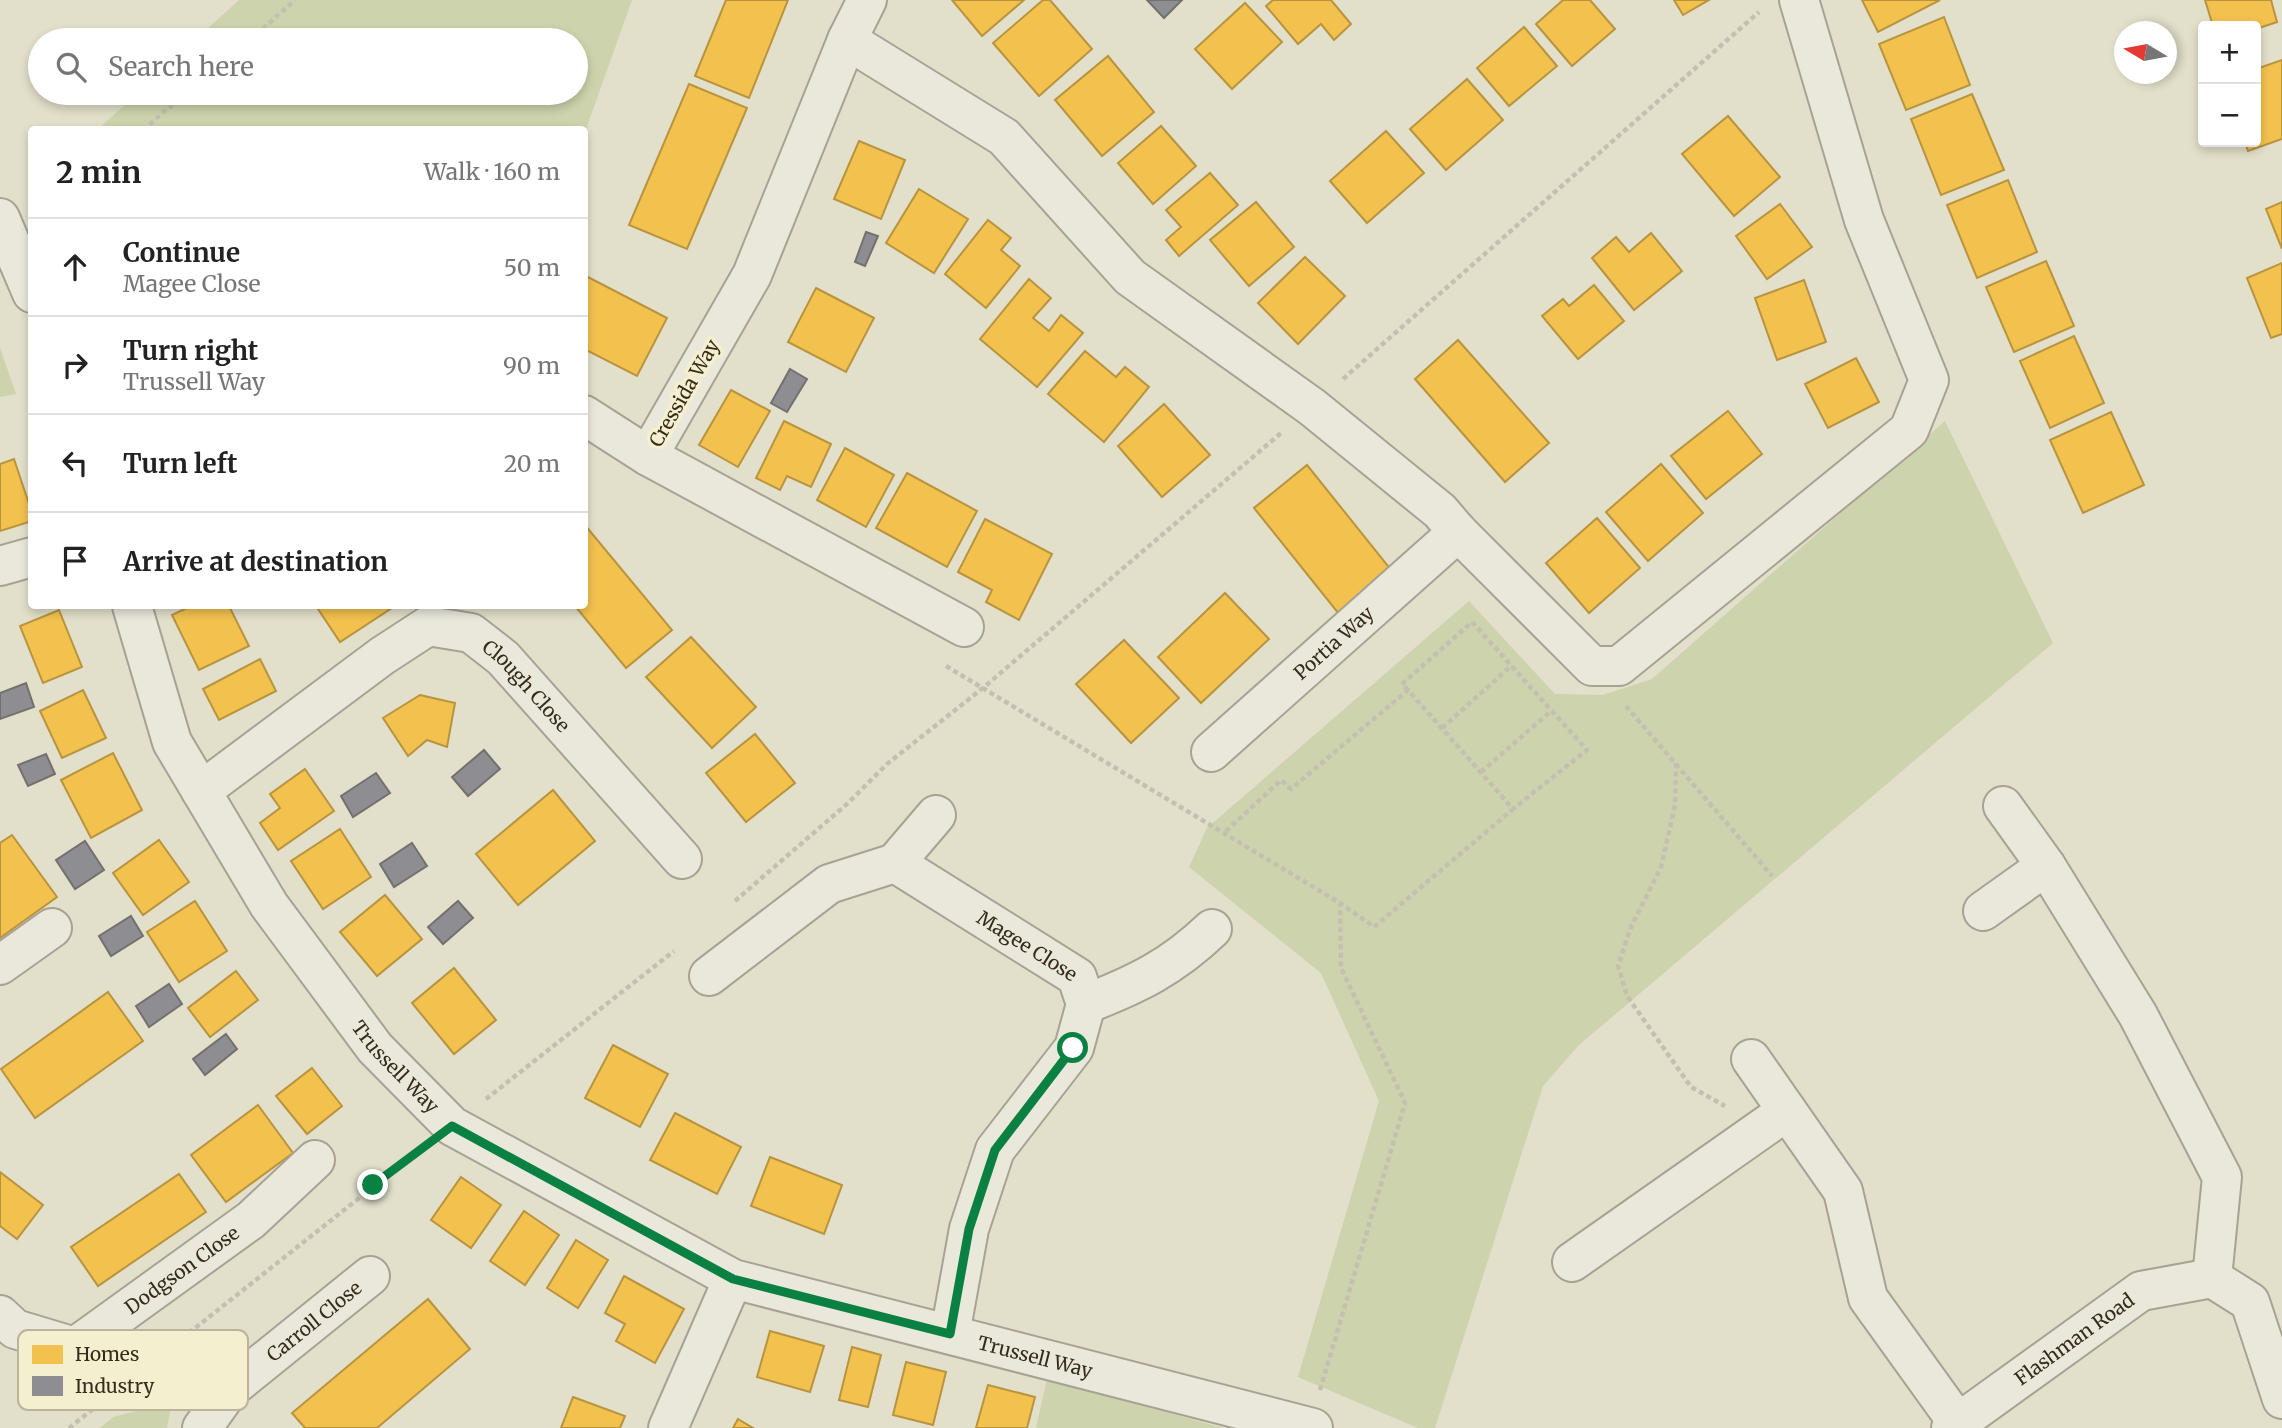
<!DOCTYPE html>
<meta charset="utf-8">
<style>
:root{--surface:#fff;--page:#f2f2f2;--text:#222;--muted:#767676;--line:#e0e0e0}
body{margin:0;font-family:Merriweather,serif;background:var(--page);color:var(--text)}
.controls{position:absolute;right:21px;top:21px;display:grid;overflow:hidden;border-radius:7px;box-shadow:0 4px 10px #0003}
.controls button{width:63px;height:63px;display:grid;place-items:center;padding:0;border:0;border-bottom:2px solid var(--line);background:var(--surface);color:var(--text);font:35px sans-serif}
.compass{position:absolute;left:2114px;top:21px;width:63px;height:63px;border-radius:50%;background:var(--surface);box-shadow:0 4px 10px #0003;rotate:280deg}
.stop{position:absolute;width:21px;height:21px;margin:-16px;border:5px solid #0b8043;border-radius:50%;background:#fff}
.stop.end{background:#0b8043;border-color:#fff;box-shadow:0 2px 7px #0008}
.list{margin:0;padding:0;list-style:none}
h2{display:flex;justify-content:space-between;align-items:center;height:91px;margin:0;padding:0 28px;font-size:30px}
h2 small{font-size:23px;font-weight:400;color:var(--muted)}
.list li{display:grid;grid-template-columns:46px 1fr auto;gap:21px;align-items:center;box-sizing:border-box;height:98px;padding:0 28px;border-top:2px solid var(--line)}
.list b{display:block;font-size:26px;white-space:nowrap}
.list p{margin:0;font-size:23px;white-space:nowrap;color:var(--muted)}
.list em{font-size:23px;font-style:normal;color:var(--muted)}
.icon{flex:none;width:38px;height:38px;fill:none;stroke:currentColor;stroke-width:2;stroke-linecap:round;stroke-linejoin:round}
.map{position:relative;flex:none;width:2282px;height:1428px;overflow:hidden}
.search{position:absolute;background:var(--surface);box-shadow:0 4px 10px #0003;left:28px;top:28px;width:560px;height:77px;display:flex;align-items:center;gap:18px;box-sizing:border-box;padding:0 24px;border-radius:38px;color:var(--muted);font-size:26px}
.panel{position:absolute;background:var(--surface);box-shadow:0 4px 10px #0003;left:28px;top:126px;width:560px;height:483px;border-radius:7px}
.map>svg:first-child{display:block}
.green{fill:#cdd3ac}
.homes{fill:#f2c14e;stroke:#b9943f;stroke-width:2}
.industry{fill:#8d8d92;stroke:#73706f;stroke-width:2}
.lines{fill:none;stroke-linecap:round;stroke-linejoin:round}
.minor-casing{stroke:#a7a294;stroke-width:42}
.path{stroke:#c3c0b2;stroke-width:4.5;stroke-dasharray:5 3.5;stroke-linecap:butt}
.minor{stroke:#eae8db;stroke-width:38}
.route{stroke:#0b8043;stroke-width:9}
.labels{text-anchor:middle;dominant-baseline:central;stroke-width:7;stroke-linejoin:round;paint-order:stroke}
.street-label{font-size:19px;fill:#352c1c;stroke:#f4efcf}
.key{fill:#f4efcf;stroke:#bbb499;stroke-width:2}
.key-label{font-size:19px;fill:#352c1c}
</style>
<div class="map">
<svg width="2282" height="1428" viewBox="0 0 2282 1428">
<rect width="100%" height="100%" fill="#e2dfca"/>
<g class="green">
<path d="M 239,0 L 632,0 L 585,132 L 584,130 L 98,129 L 138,93 L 576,93 L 576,40 L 195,40 Z"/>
<path d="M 0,348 L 16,394 L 0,397 Z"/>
<path d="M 1945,421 L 2053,643 L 1579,1045 L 1543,1086 L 1435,1428 L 1418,1428 L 1298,1377 L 1379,1101 L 1321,973 L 1189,867 L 1207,828 L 1469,601 L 1555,694 L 1603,695 L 1652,679 Z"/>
<path d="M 1047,1379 L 1223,1428 L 1036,1428 Z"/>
<path d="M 172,1402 L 167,1428 L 100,1428 L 113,1417 Z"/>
</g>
<g class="homes">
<path d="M 726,0 L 788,0 L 749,98 L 695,76 Z"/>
<path d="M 952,0 L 1024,0 L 982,36 Z"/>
<path d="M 1043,0 L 1050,0 L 1092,49 L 1039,96 L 993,43 Z"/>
<path d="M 1273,0 L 1331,0 L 1351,24 L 1334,40 L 1321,24 L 1298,44 L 1266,6 Z"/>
<path d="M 1563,0 L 1590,0 L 1615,29 L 1572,66 L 1536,24 Z"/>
<path d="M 1674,0 L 1709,0 L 1683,15 Z"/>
<path d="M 1862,0 L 1940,0 L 1878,32 Z"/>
<path d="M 2205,0 L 2271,0 L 2277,22 L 2256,29 L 2256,26 L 2213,26 Z"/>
<path d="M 1245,3 L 1282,42 L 1232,89 L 1195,49 Z"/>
<path d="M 1944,17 L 1970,85 L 1906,110 L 1879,44 Z"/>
<path d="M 1524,27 L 1557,66 L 1509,106 L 1477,68 Z"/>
<path d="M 1108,56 L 1154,112 L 1102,156 L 1055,100 Z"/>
<path d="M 2282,60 L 2282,139 L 2248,151 L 2245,142 L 2256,142 L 2256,69 Z"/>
<path d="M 1467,79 L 1503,120 L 1446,170 L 1410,129 Z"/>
<path d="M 689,84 L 747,108 L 687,249 L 629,225 Z"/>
<path d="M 1972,94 L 2004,170 L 1941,195 L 1911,119 Z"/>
<path d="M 1728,116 L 1780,177 L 1734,216 L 1682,154 Z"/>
<path d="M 1161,126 L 1196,166 L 1153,204 L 1118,163 Z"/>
<path d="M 1386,131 L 1424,173 L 1367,223 L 1330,181 Z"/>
<path d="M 859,141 L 905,160 L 881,219 L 834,199 Z"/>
<path d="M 1210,173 L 1238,205 L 1179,256 L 1166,240 L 1181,227 L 1166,210 Z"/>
<path d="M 2008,180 L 2037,252 L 1977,278 L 1947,205 Z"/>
<path d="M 919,189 L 968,219 L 934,273 L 886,243 Z"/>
<path d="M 1256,202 L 1294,247 L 1249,286 L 1210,240 Z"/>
<path d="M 2282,202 L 2282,249 L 2266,209 Z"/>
<path d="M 1780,204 L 1812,247 L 1767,279 L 1736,236 Z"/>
<path d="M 988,220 L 1011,238 L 1001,250 L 1020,266 L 986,308 L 945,274 Z"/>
<path d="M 1651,233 L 1682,271 L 1634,310 L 1592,258 L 1616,237 L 1629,252 Z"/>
<path d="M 1305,257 L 1345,296 L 1298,344 L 1258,303 Z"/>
<path d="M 2046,261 L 2074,326 L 2014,352 L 1986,287 Z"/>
<path d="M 2282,263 L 2282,334 L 2271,338 L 2247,278 Z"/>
<path d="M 584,275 L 667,318 L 637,376 L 584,349 Z"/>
<path d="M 1029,279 L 1051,298 L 1033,318 L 1049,331 L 1061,315 L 1083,333 L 1037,387 L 980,339 Z"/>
<path d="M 1804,280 L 1826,342 L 1777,360 L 1755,298 Z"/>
<path d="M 1594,285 L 1624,321 L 1578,359 L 1542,316 L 1563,299 L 1569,306 Z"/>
<path d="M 816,288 L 874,318 L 846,372 L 788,342 Z"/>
<path d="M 2074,336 L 2104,403 L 2050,428 L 2020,361 Z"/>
<path d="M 1458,340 L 1549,443 L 1505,482 L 1415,379 Z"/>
<path d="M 1085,351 L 1116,377 L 1125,367 L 1149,387 L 1104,442 L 1048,394 Z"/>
<path d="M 1856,358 L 1879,402 L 1828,428 L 1805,384 Z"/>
<path d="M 731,390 L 770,411 L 738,467 L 699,445 Z"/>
<path d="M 1164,404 L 1210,455 L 1162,497 L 1118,446 Z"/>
<path d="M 1728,411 L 1762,454 L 1706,499 L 1671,456 Z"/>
<path d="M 2111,412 L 2144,485 L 2083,513 L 2050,440 Z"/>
<path d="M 784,421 L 831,444 L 811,487 L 787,476 L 780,490 L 756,478 Z"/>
<path d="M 845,448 L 894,475 L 866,527 L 817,500 Z"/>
<path d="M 14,459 L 32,513 L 32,521 L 0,531 L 0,464 Z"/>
<path d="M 1661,464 L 1703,513 L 1648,561 L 1606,512 Z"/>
<path d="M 1307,465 L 1396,576 L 1343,619 L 1254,508 Z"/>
<path d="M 907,473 L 977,511 L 947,567 L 876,528 Z"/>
<path d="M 1597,518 L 1640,568 L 1589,613 L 1546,563 Z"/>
<path d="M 985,519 L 1052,554 L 1019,620 L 986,602 L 992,590 L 958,572 Z"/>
<path d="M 584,524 L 672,630 L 626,668 L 575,606 L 584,606 Z"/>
<path d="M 1225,593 L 1269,639 L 1201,703 L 1158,657 Z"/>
<path d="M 191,606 L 229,606 L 249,646 L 199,670 L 172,615 Z"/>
<path d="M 316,606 L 395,606 L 340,642 Z"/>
<path d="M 59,610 L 82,667 L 43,683 L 20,626 Z"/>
<path d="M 691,637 L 756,707 L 712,748 L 646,677 Z"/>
<path d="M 1124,640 L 1179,698 L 1131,743 L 1076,684 Z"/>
<path d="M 260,659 L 276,691 L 219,720 L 203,689 Z"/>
<path d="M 83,690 L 106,738 L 62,758 L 40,711 Z"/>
<path d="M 420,695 L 455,703 L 447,747 L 427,740 L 408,756 L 383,718 Z"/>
<path d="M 755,734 L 795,783 L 746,822 L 706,773 Z"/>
<path d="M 113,753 L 142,810 L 91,838 L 61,780 Z"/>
<path d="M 305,769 L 334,811 L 278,850 L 260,823 L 280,808 L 270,794 Z"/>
<path d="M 553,790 L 595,841 L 518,905 L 476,854 Z"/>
<path d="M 340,829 L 371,877 L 323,909 L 291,861 Z"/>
<path d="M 12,835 L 57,897 L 0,938 L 0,843 Z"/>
<path d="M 159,840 L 189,882 L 143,915 L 113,873 Z"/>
<path d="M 385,895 L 422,939 L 377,976 L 340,932 Z"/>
<path d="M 195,901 L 227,951 L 179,982 L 147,932 Z"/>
<path d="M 454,968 L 496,1020 L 454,1054 L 412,1003 Z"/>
<path d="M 236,971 L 258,1000 L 210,1037 L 188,1008 Z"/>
<path d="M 108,992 L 143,1041 L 35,1118 L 1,1069 Z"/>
<path d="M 613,1045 L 668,1074 L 640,1127 L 585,1098 Z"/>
<path d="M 312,1068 L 342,1106 L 307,1134 L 276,1096 Z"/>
<path d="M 258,1105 L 293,1153 L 226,1202 L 191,1155 Z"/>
<path d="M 675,1113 L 741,1147 L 717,1194 L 650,1160 Z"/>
<path d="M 770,1157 L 842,1185 L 824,1234 L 751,1206 Z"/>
<path d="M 0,1172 L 43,1205 L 17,1239 L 0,1226 Z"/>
<path d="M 179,1174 L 206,1212 L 98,1286 L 71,1247 Z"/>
<path d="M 461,1177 L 501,1205 L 471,1248 L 431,1220 Z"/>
<path d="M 524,1211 L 559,1235 L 525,1285 L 490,1261 Z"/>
<path d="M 576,1240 L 608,1260 L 578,1308 L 547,1288 Z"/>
<path d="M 624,1276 L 684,1309 L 655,1363 L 616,1341 L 625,1324 L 605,1313 Z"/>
<path d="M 428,1299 L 470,1349 L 377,1428 L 305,1428 L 292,1413 Z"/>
<path d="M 770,1331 L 824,1346 L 810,1392 L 757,1377 Z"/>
<path d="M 852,1347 L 881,1355 L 868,1407 L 839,1400 Z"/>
<path d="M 906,1362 L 946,1372 L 933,1425 L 893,1415 Z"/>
<path d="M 988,1385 L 1035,1397 L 1027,1428 L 976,1428 Z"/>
<path d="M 573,1397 L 625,1416 L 620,1428 L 561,1428 Z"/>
<path d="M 738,1419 L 753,1428 L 733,1428 Z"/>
</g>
<g class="industry">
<path d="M 1147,0 L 1182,0 L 1164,18 Z"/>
<path d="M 866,232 L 878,236 L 865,266 L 855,262 Z"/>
<path d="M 790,369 L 807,379 L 787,412 L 771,403 Z"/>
<path d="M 26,683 L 34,707 L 0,719 L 0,693 Z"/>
<path d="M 484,750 L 500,769 L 468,796 L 452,777 Z"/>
<path d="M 46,754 L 55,774 L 28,786 L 18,765 Z"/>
<path d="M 376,773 L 390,793 L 353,817 L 341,796 Z"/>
<path d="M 85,841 L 104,870 L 75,889 L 56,860 Z"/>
<path d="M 412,843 L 427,866 L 394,887 L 380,864 Z"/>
<path d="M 458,901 L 473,918 L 443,944 L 428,927 Z"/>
<path d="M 131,916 L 143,936 L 111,956 L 99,936 Z"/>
<path d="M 169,984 L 182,1004 L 149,1027 L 136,1006 Z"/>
<path d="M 226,1034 L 237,1049 L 205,1075 L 193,1059 Z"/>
</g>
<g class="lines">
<defs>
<g id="minor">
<path d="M 867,0 L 847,40 L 752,275 L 648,456 L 964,627"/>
<path d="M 847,40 L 1004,137 L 1130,277 L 1312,407 L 1440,511 L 1458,532 L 1592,666 L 1619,666 L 1909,430 L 1929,380 L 1864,220 L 1799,0"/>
<path d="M 0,218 L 32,293"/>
<path d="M 584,415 L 648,456"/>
<path d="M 0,566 L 32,557"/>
<path id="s1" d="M 132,606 L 172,742 L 269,905 L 375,1048 L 452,1126 L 733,1279 L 1313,1428"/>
<path id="s2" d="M 1211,752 L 1458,532"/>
<path id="s3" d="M 201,791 L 382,656 L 428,626 L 471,633 L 503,658 L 682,859"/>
<path d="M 2003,806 L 2046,866 L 2138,1015 L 2222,1177 L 2212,1278"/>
<path id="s4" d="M 895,863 L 1077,977 L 1086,1004 L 1074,1048 L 995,1150 L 969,1229 L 950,1334"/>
<path d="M 1983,911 L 2046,866"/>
<path d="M 0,965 L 52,928"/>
<path d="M 709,976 L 829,884 L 895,863 L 936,815"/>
<path d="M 1086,1004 C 1137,984 1171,968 1212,929"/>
<path d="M 1751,1059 L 1843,1191 L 1868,1298 L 1958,1423"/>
<path d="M 1572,1262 L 1787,1111"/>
<path d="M 2212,1278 L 2250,1302 L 2282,1399"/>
<path id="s5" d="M 0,1315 L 15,1329 L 75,1347 L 251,1220 L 315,1160"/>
<path id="s6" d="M 202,1428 L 230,1389 L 370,1276"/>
<path d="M 668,1428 L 733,1279"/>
<path id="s7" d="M 1951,1428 L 2141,1291 L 2212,1278"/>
</g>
</defs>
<use href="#minor" class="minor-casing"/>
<g class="path">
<path d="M 250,40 L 295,0"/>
<path d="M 143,130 L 186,93"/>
<path d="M 1343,379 L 1759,12"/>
<path d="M 946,666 L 1340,903 L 1374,927 L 1513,809 L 1408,690 L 1291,789 L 1281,780 L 1224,833"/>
<path d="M 1408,690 L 1402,684 L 1472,622 L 1587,750 L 1513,809"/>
<path d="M 1626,706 L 1772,876"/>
<path d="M 1442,728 L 1511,666"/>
<path d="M 1676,763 L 1675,805 L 1661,867 L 1631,927 L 1618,966 L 1627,996 L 1691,1087 L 1725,1106"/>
<path d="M 1481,772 L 1551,711"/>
<path d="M 735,901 L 847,804 L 887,764 L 983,688 L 1281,433"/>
<path d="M 486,1099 L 674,951"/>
<path d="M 1320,1390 L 1405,1103 L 1341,968 L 1340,904"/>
<path d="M 69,1428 L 421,1149"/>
</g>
<use href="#minor" class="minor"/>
</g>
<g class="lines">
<path class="route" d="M 373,1185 L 452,1126 L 733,1279 L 950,1334 L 969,1229 L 995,1150 L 1073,1048"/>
</g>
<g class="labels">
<g class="street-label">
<text transform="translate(684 393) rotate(-60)">Cressida Way</text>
<text stroke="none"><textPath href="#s2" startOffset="164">Portia Way</textPath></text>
<text stroke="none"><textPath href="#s3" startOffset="401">Clough Close</textPath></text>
<text stroke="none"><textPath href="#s4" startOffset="156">Magee Close</textPath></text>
<text stroke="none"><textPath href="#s1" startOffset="537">Trussell Way</textPath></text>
<text stroke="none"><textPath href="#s5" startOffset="215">Dodgson Close</textPath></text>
<text stroke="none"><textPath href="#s6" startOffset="156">Carroll Close</textPath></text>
<text stroke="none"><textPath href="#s7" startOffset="152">Flashman Road</textPath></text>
<text stroke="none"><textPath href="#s1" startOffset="1251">Trussell Way</textPath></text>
</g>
</g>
<rect x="18" y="1330" width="230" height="80" rx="10" class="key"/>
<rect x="32" y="1345" width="31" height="19" fill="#f2c14e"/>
<rect x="32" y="1376" width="31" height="20" fill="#8d8d92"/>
<g class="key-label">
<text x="75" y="1361">Homes</text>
<text x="75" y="1393">Industry</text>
</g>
</svg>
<div class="controls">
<button>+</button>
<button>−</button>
</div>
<svg class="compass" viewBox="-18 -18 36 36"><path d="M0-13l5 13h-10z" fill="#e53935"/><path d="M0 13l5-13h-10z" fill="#767676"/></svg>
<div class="stop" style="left:1073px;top:1048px"></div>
<div class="stop end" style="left:373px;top:1185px"></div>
<div class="search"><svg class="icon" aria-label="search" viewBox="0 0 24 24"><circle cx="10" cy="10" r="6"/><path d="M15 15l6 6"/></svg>Search here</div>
<section class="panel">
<h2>2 min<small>Walk · 160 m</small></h2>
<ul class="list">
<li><svg class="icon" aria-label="ahead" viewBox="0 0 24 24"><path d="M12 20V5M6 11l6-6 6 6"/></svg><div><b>Continue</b><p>Magee Close</p></div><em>50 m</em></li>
<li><svg class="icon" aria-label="right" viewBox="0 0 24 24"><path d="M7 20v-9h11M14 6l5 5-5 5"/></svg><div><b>Turn right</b><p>Trussell Way</p></div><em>90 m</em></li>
<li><svg class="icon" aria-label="left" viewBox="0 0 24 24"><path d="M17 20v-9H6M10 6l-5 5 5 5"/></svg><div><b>Turn left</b></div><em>20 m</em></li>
<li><svg class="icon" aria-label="arrive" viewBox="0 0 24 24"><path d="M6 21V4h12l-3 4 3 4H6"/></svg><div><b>Arrive at destination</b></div></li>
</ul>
</section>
</div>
